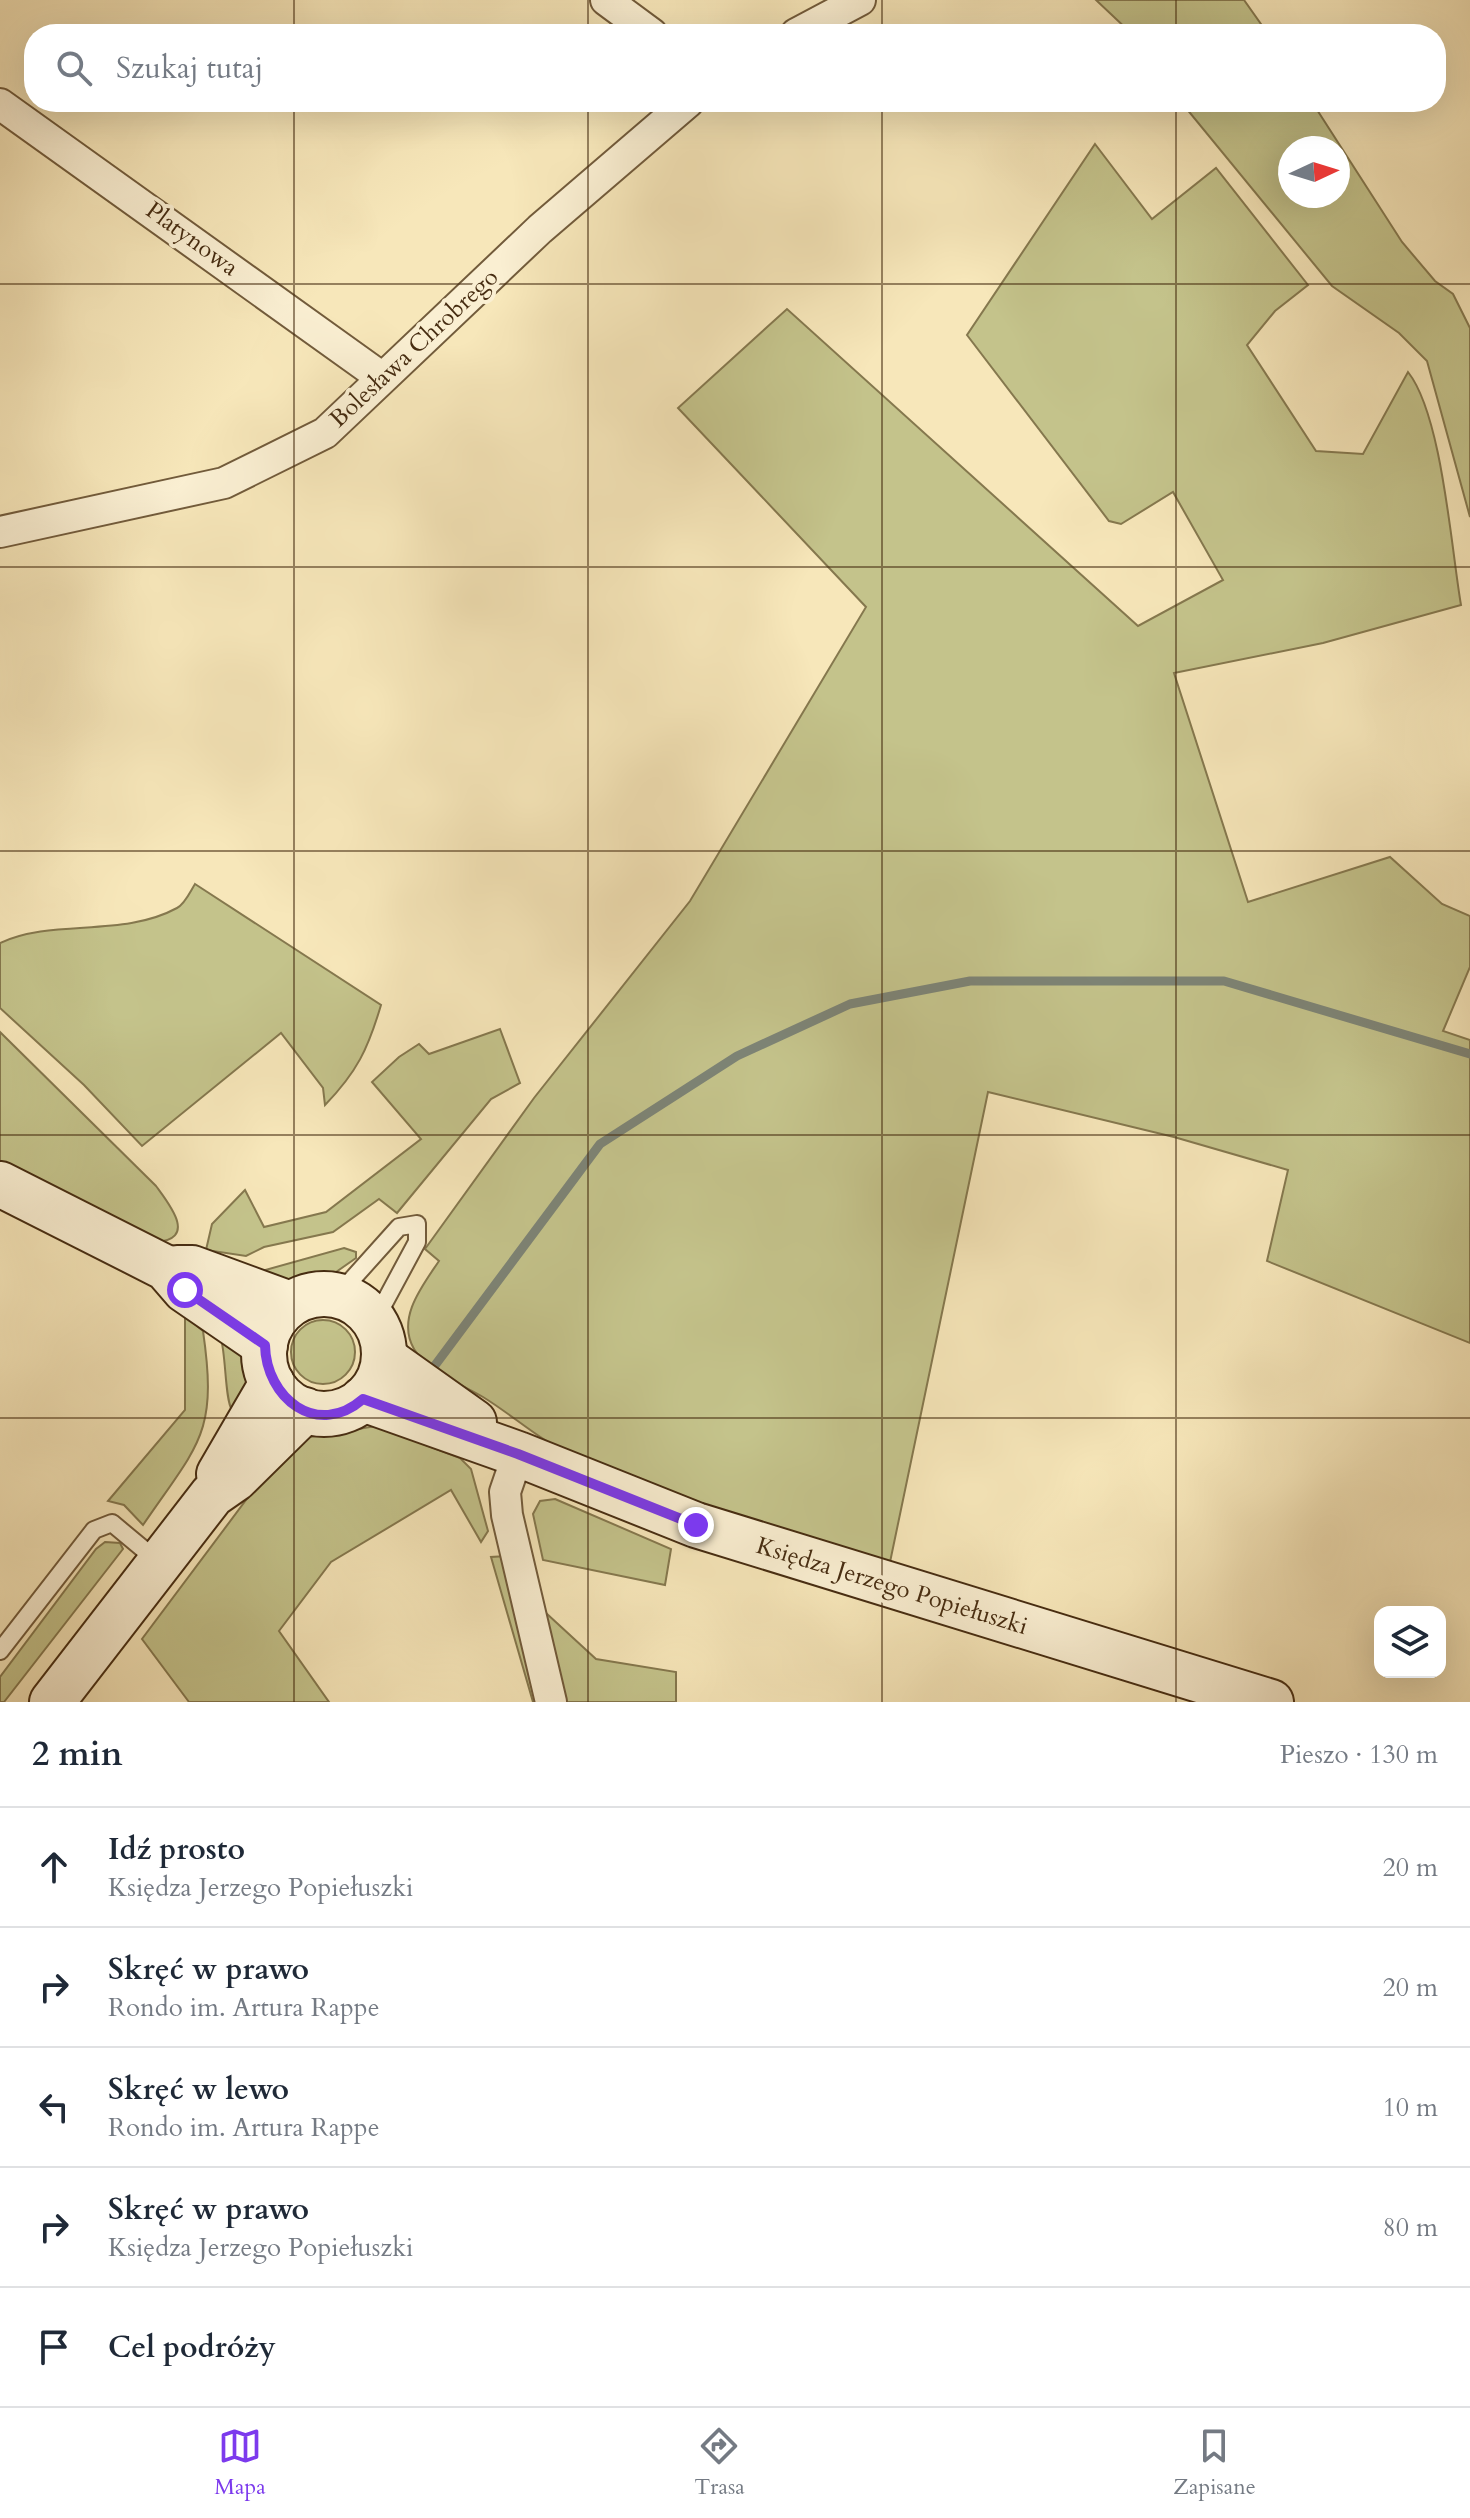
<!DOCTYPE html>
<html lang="pl">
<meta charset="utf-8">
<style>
:root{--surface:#fff;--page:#f2f2f3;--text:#1f2937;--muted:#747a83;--line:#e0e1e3;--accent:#7c3aed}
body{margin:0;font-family:Cardo,serif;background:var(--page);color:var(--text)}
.controls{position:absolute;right:24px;bottom:24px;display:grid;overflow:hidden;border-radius:16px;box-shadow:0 8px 32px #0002}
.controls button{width:72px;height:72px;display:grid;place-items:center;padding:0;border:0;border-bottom:2px solid var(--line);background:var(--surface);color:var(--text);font:40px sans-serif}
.compass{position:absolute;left:1278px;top:136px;width:72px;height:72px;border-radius:50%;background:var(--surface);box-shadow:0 8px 32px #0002;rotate:86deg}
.stop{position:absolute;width:24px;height:24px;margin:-18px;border:6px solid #7c3aed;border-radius:50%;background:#fff}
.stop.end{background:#7c3aed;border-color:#fff;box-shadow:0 2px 8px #0008}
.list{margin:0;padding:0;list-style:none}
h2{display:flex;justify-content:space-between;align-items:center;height:104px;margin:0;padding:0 32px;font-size:34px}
h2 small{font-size:26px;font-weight:400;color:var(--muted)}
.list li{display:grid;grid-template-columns:52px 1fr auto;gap:24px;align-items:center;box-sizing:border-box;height:120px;padding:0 32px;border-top:2px solid var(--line)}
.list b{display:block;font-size:30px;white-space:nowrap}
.list p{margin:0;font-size:26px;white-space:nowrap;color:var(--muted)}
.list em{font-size:26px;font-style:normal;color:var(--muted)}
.icon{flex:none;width:44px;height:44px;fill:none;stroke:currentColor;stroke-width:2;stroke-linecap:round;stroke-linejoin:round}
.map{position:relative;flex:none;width:1470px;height:1702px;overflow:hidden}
.search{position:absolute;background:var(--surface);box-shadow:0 8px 32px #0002;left:24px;right:24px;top:24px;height:88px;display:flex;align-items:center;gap:20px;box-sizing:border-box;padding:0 28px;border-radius:32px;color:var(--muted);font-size:30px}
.sheet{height:704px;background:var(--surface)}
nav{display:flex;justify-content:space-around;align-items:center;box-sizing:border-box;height:112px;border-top:2px solid var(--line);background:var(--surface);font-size:22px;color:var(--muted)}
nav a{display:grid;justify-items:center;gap:4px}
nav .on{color:var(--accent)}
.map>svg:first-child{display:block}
.green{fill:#c4c38b;stroke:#85784e;stroke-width:2;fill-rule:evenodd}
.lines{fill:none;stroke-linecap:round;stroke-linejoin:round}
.stream{stroke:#7d8476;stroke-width:9}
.lane-casing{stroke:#725b3b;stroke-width:20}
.street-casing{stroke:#725b3b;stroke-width:34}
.secondary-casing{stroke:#462c11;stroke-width:48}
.lane{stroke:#faefd2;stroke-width:16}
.street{stroke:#faefd2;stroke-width:30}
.secondary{stroke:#faefd2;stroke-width:44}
.route{stroke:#7c3aed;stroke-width:10}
.grid{fill:none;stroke:#462c11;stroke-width:2;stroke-opacity:0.55}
.labels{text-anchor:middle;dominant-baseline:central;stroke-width:8;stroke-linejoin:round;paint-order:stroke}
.street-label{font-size:24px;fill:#462c11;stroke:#faefd2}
</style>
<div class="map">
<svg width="1470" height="1702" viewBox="0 0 1470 1702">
<rect width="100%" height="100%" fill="#f7e7ba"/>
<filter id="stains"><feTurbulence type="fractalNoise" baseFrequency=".0025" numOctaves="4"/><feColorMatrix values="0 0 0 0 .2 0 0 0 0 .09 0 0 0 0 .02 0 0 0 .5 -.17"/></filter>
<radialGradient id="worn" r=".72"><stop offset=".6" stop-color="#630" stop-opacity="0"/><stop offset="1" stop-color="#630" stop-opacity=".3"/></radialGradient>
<g class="green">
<path d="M 1096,0 L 1244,0 L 1268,34 L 1132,34 Z"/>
<path d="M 1181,102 L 1312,102 L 1402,242 L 1435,281 L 1453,294 L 1470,328 L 1470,517 L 1427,361 L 1399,333 L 1332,286 ZM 1290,148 L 1338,148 L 1338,196 L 1290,196 Z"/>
<path d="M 1095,144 L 1152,219 L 1216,168 L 1308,285 L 1275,311 L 1247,345 L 1316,451 L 1363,454 L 1408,372 C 1442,415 1451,547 1461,605 L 1323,643 L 1174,673 L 1248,902 L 1390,857 L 1442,904 L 1470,916 L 1470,967 L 1443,1031 L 1470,1040 L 1470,1343 L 1267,1261 L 1288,1170 L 1174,1137 L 988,1092 L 889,1567 C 784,1533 676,1500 574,1456 C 540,1441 514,1416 483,1397 C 461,1384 427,1371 414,1349 C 396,1318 423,1285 439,1261 L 425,1249 L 534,1098 L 690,901 L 866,607 L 678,408 L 787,309 L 1138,626 L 1223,580 L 1173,492 L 1121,524 L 1109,521 L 967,335 Z"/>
<path d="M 195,884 L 381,1005 C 368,1049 357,1072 325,1105 L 323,1088 L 281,1033 L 142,1146 L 84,1085 L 0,1008 L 0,943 C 54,918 122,938 177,908 C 185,904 190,892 195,884 Z"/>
<path d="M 500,1029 L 520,1083 L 491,1099 L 397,1213 L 379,1199 L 333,1232 L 264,1247 L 246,1256 L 206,1250 L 212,1224 L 245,1190 L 264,1227 L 326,1212 L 421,1139 L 372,1082 L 399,1057 L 419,1044 L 429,1054 Z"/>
<path d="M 0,1032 L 156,1186 C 169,1204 198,1239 156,1242 L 0,1166 Z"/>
<path d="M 344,1248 L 356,1252 L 356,1258 L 336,1272 L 280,1284 L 251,1274 Z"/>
<path d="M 185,1316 L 203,1331 C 218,1434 199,1443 143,1525 L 124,1505 L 108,1501 L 185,1410 Z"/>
<circle cx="323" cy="1352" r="32"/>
<path d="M 221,1339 L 248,1358 L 249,1383 L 232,1410 C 225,1400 226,1356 221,1339 Z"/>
<path d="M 376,1426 L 460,1458 L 471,1469 L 488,1531 L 481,1542 L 451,1490 L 331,1562 L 279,1631 L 329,1702 L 189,1702 L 142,1639 L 252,1492 L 304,1438 Z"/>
<path d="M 555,1499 L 671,1549 L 665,1585 L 543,1560 L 533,1514 L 540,1501 Z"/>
<path d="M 105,1542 L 120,1543 L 123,1549 L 4,1702 L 0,1702 L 0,1677 L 96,1549 Z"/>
<path d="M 507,1556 L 543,1702 L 533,1702 L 491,1557 Z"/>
<path d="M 546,1613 L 596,1659 L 676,1672 L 676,1702 L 562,1702 L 540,1621 Z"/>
</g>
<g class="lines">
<path class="stream" d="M 433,1368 L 600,1144 L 737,1056 L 850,1004 L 970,981 L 1224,981 L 1470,1054"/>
<defs>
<g id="lane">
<path d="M 338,1295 L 399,1227 L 417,1224 L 417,1242 L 374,1322"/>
<path d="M 0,1651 L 94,1530 L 112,1523 L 160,1563"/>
</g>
<g id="street">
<path d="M 606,0 L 652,34"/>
<path d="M 796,34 L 860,0"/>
<path d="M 0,104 L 381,377"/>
<path d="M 0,532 L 224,483 L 325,433 L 540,229 L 688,102"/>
<path d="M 518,1454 L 505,1492 L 507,1515 L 551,1702"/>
</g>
<g id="secondary">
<path d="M 0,1184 L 166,1268 L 185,1290 L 265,1345"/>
<path d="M 177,1268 L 192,1268 L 290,1304"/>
<circle cx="324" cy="1354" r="60"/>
<path d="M 384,1358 L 474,1422"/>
<path d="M 363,1399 L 518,1454 L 696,1525 L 1271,1702"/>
<path d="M 219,1474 L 272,1383"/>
<path d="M 52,1702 L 212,1495 L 235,1479 L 305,1410"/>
</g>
</defs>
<use href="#lane" class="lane-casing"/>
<use href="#street" class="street-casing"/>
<use href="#secondary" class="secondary-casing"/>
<use href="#lane" class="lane"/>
<use href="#street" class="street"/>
<use href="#secondary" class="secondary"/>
</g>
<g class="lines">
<path class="route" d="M 185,1290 L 265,1345 C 266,1398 317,1439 363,1399 L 518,1454 L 696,1525"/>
</g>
<path class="grid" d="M 294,0 L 294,34M 588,0 L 588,34M 882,0 L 882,34M 1176,0 L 1176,34M 294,102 L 294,1702M 588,102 L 588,1702M 882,102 L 882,1702M 1176,102 L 1176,1702M 0,284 L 1470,284M 0,567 L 1470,567M 0,851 L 1470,851M 0,1135 L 1470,1135M 0,1418 L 1470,1418"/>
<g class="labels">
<g class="street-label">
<text transform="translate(192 239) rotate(36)">Platynowa</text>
<text transform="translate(414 348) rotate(-43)">Bolesława Chrobrego</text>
<text transform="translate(892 1586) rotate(17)">Księdza Jerzego Popiełuszki</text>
</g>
</g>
<rect width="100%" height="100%" filter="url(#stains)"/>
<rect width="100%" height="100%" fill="url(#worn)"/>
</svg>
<div class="controls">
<button><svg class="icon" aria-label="layers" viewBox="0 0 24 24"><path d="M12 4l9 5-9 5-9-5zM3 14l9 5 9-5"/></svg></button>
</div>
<svg class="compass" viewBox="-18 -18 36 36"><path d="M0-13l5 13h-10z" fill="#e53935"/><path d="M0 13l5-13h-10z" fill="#747a83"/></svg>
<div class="stop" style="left:185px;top:1290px"></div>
<div class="stop end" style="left:696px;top:1525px"></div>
<div class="search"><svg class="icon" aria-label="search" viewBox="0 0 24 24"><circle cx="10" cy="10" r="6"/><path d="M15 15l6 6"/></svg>Szukaj tutaj</div>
</div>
<section class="sheet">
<h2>2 min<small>Pieszo · 130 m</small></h2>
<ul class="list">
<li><svg class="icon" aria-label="ahead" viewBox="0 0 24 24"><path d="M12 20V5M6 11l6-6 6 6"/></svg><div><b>Idź prosto</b><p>Księdza Jerzego Popiełuszki</p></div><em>20 m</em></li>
<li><svg class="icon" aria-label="right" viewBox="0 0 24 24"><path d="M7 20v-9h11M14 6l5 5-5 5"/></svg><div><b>Skręć w prawo</b><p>Rondo im. Artura Rappe</p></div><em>20 m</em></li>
<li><svg class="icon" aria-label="left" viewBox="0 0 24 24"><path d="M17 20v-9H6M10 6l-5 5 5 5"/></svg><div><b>Skręć w lewo</b><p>Rondo im. Artura Rappe</p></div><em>10 m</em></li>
<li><svg class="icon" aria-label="right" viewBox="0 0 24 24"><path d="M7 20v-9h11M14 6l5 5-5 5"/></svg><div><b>Skręć w prawo</b><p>Księdza Jerzego Popiełuszki</p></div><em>80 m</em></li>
<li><svg class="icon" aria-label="arrive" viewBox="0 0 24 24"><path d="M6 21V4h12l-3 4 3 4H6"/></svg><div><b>Cel podróży</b></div></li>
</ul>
</section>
<nav>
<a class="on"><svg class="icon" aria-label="map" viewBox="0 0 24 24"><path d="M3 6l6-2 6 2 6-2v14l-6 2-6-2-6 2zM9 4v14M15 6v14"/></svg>Mapa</a>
<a><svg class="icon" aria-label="directions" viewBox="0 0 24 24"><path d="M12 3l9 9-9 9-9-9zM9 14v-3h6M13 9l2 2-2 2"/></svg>Trasa</a>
<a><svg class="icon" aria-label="saved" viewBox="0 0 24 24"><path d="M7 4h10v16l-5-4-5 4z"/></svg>Zapisane</a>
</nav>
